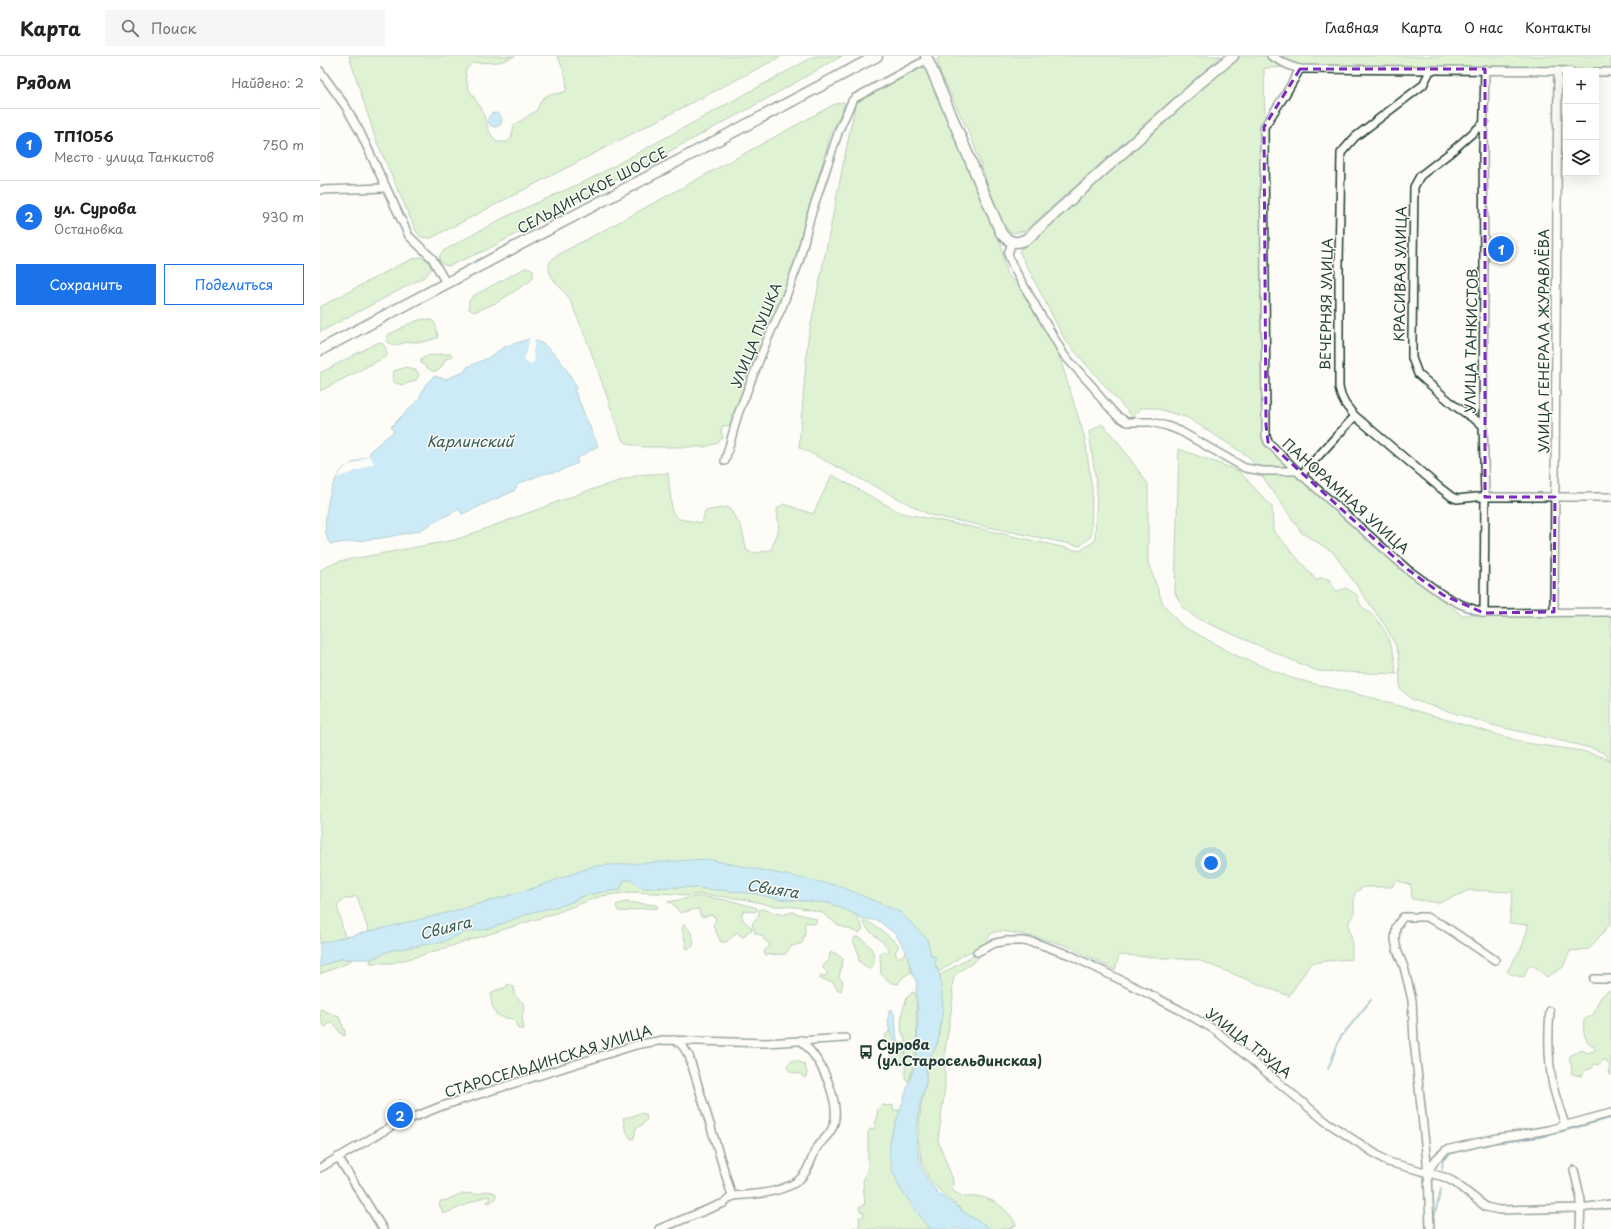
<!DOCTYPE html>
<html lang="ru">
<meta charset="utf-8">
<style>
:root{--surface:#fff;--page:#f6f6f6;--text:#222;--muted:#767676;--line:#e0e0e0;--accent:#1a73e8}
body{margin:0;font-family:"Playpen Sans",sans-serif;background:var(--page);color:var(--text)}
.controls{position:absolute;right:12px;top:12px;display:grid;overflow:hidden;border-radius:0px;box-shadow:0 4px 16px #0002}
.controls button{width:36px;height:36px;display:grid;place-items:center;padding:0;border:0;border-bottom:1px solid var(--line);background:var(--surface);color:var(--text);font:20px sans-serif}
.you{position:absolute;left:891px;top:807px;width:14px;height:14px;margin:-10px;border:3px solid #fff;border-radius:50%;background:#1a73e8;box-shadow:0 0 0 6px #1a73e833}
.badge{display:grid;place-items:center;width:26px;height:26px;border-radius:50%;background:var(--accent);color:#fff;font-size:13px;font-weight:700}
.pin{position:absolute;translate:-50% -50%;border:2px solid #fff;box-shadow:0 1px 4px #0006}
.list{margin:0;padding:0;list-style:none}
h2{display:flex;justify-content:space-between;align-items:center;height:52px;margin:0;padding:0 16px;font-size:17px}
h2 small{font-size:13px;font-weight:400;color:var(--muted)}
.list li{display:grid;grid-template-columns:26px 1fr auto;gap:12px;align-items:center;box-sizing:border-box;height:72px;padding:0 16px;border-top:1px solid var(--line)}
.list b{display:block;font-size:15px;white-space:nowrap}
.list p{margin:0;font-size:13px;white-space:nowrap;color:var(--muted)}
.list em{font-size:13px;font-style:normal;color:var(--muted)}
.actions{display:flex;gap:8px;padding:12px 16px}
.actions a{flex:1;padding:9px 0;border:1px solid var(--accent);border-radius:0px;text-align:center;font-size:14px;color:var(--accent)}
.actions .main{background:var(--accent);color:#fff}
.icon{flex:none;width:22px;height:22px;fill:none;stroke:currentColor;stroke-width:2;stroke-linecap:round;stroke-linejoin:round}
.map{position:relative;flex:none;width:1291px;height:1173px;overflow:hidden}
header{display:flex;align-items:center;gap:24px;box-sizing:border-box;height:56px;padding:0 20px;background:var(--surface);border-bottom:1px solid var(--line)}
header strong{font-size:19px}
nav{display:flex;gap:22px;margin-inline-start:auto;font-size:14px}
.search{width:280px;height:36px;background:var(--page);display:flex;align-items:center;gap:10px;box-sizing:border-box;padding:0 14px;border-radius:0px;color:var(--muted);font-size:15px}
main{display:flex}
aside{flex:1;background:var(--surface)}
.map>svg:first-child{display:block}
.green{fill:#bae9a8;stroke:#6c936e}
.water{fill:#91d7f3;stroke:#6399a7}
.pier{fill:#fdfcf7}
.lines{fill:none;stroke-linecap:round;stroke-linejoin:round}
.stream{stroke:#6399a7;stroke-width:2}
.street-casing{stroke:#1f3d34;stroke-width:10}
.secondary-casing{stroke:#1f3d34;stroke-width:13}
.street{stroke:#fdfcf7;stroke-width:7}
.secondary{stroke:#fdfcf7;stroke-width:10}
.marked{fill:none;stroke:#7b2cbf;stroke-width:3;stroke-dasharray:8 5;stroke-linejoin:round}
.labels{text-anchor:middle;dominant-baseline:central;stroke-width:3;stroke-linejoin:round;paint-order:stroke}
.street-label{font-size:14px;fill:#1f3d34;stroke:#fdfcf7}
.poi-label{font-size:14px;font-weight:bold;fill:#1f3d34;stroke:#fdfcf7;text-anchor:start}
.water-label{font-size:15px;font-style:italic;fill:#365c5a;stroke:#fdfcf7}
</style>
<header>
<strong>Карта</strong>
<div class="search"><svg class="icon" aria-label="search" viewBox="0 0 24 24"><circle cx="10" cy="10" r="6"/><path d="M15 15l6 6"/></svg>Поиск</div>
<nav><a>Главная</a><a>Карта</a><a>О нас</a><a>Контакты</a></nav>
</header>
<main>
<aside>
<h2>Рядом<small>Найдено: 2</small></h2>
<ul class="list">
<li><span class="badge">1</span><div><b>ТП1056</b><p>Место · улица Танкистов</p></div><em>750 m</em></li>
<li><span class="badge">2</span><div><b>ул. Сурова</b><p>Остановка</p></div><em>930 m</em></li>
</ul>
<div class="actions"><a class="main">Сохранить</a><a>Поделиться</a></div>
</aside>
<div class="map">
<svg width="1291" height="1173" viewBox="0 0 1291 1173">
<rect width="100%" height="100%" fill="#fdfcf7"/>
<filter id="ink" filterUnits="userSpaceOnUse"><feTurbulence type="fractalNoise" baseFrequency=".025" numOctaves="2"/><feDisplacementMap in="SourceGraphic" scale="8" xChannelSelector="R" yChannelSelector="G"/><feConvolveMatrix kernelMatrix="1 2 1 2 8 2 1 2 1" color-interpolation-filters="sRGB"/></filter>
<g filter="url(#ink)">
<g class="green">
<path d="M 29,0 L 195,0 L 180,6 L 152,7 L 145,15 L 148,32 L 162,54 L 169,75 L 176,86 L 187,86 L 191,83 L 194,69 L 216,55 L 222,43 L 228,39 L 241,37 L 246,35 C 249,25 242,9 237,0 L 462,0 L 111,182 L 101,181 L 96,175 L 56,84 Z"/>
<path d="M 495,0 L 522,0 L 432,51 L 168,193 L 129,210 L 125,209 L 119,205 L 120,199 L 123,195 L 183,162 L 270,123 Z"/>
<path d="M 620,0 L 901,0 L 705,175 L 692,177 L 681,168 L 652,83 L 620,16 L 617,3 Z"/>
<path d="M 919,0 L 1291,0 L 1291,13 L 1014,10 L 944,12 L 950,390 L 977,418 L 1141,559 L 1291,558 L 1291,704 L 1282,696 L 1271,692 L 1172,669 L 1093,644 L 1080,633 L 1079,600 L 1075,588 L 1066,571 L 1013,496 L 982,477 L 929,401 L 868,362 L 835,352 L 819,352 L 819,355 L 815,357 L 815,364 L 745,284 L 699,195 L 812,96 L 812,99 L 813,98 L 814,94 L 870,41 Z"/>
<path d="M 606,7 L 679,175 L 686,217 L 705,236 L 738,296 L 765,383 L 772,433 L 771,480 L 760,490 L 610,459 L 479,391 L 488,283 L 536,45 Z"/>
<path d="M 522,46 L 525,47 L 524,51 L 511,77 L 482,178 L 478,205 L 412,369 L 403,370 L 401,374 L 403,382 L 397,387 L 385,391 L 323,391 L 308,388 L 302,383 C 286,339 272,294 253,251 C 251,247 249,241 246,238 C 240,230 228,221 229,210 C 230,203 237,200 241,197 L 303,164 L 513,49 Z"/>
<path d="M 101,201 L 107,204 L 112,212 L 106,220 L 0,276 L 0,251 L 79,209 L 93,203 Z"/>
<path d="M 205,212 L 210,212 L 213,214 L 213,221 L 210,225 L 176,247 L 154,256 L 149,253 L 149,245 L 153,240 Z"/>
<path d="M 104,263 L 111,264 L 115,267 L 118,280 L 117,282 L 103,286 L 87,286 L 73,290 L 70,287 L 66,285 L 68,279 C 79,274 91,265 104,263 Z"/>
<path d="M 59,286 C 65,288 67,294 67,300 L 0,335 L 0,317 Z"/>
<path d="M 121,298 L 131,298 L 132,301 L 126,303 L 120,313 L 117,315 L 112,315 L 101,307 L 101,304 C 106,298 114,300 121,298 Z"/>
<path d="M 87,311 L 97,315 L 99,319 L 96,324 L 83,329 L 75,327 L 73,323 L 74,315 Z"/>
<path d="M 782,368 L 797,385 L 828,428 L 828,506 L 843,548 L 861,569 L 915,599 L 971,622 L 1056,643 L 1206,687 L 1262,695 L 1288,703 L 1291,706 L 1291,867 L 1269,893 L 1250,895 L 1243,911 L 1227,921 L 1214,910 L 1208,910 L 1204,921 L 1192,919 L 1187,915 L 1202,891 L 1209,869 L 1189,867 L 1193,836 L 1150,834 L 1119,847 L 1092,843 L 1091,829 L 1076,824 L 1072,831 L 1044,831 L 1037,835 L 1034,839 L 1034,858 C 1024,870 1031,873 1032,886 C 1032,892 1032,898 1032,903 L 1006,905 L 991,907 L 969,940 L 878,904 L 799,899 L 795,914 L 748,890 L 724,883 L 683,875 L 674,876 L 670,879 L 665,889 L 645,898 L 619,916 L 611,899 L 607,883 L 580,856 L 274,810 L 211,833 L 127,857 L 49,876 L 37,840 L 23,844 L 17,849 L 25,882 L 0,887 L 0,515 L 7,510 L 21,505 L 135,484 L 267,435 L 318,419 L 348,417 L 352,456 L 359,463 L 382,467 L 385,455 L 408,451 L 421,470 L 427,495 L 437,497 L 451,494 L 459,473 L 457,453 L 464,448 L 493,458 L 512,419 L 581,457 L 642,469 L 760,495 L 775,485 L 777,433 L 769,376 Z"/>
<path d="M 859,393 L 919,415 L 952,451 L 953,474 L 997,525 L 999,522 L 1009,523 L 1015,534 L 1018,535 L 1026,532 L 1037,539 C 1041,555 1046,551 1055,562 C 1067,574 1077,600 1075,616 L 1077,618 L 997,615 L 878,563 L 863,552 L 855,537 Z"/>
<path d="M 304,824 L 312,824 L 319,831 L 326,832 L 363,831 L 409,835 L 433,837 L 458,843 L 508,847 L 531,856 L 537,860 L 543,874 L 539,877 L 518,869 L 501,856 L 482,852 L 466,850 L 454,850 L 423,843 L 379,838 L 368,840 L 357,838 L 311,836 L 281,840 L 233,858 L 99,900 L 72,907 L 50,907 L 51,903 L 72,894 L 123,886 L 145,876 L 168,873 L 213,856 L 247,848 L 263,840 L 281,836 L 300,834 Z"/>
<path d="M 380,840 L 412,845 L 437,852 L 437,854 L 435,856 L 424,855 L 422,857 C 421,865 426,866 431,871 L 432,874 L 427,876 L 424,881 L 422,881 L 417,876 L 406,886 L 401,886 C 397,880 396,874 393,869 L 396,864 L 395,861 L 391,859 L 381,861 L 379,854 L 377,853 L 360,857 L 352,847 L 348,846 Z"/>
<path d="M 305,846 L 336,849 L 338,852 C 334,853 332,852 328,852 C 318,852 307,857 298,855 L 296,849 Z"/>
<path d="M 441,853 L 463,859 L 472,856 L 496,863 L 496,867 L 494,868 L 486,866 L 485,867 L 485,877 L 482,887 L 472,890 L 465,898 L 445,899 L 444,895 L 450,890 L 449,887 L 444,884 L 443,880 L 435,877 L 432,868 L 439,858 L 439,854 Z"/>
<path d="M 545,864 L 561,874 L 578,888 L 578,892 L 575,896 L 577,901 L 581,901 L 585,897 L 587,898 L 591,916 L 582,922 L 578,928 L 571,927 L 561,918 L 560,898 L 563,895 L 568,896 L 569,894 C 564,883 545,876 543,865 Z"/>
<path d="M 364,868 L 371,876 L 374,887 L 372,891 L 367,893 L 362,873 Z"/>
<path d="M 537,881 C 550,886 559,900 551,913 L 549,913 L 539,905 L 538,896 L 534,887 L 534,882 Z"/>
<path d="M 512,896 L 518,899 L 523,903 L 519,921 L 523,926 L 521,935 L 517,933 L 513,926 L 500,923 L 500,919 L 504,920 L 507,919 L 507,916 L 503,912 L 504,909 L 509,904 L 510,897 Z"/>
<path d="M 654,899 L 659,899 L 659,901 L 654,906 L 638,916 L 634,921 L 632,930 L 633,942 L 625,995 L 625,1031 L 618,1085 L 633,1124 L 632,1134 C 649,1147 650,1137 665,1142 C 677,1145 692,1158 696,1169 L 690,1172 L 691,1173 L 671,1173 L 645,1157 L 621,1136 L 609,1123 L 602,1107 L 598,1082 L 601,1049 L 606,1027 L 606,1010 L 618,986 L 623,951 L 620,919 Z"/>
<path d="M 20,903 L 32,903 L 28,907 L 0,918 L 0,911 Z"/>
<path d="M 188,928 L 194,931 L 194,939 L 203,947 L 204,951 L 202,961 L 204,973 L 198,973 L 194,963 L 185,962 L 177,959 C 173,953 170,945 171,938 L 176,934 L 185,932 Z"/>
<path d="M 1291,934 L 1291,1020 L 1288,1017 L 1290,1010 L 1285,1003 L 1278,1009 L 1275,1008 L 1271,1013 L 1265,1014 L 1261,1020 L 1252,1018 L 1251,1007 L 1249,1006 L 1250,1000 L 1261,994 L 1269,997 L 1271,995 L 1273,996 L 1275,993 C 1273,989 1271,988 1268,986 C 1263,979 1263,971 1264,964 L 1274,958 C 1277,949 1280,937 1291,934 Z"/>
<path d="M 593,936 L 596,938 C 597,966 599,999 588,1026 L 585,1022 L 586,986 L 581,973 L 582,957 L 587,941 Z"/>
<path d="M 0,953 L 19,961 L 25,975 L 25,980 L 22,979 L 13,967 L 8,968 L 6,971 C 0,968 0,959 0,953 Z"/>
<path d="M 569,975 L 584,995 L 584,1002 L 580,1006 L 575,1006 L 572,1002 L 572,996 L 564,989 L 566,978 Z"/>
<path d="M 472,1005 L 477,1005 L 484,1008 L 487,1016 L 486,1021 L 484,1022 L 480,1018 C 474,1016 468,1018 467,1009 Z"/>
<path d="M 563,1049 L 570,1050 L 573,1049 L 573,1054 L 580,1054 L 571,1081 L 580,1132 L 607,1170 L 611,1173 L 533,1173 L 533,1171 L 538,1172 C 540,1169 540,1165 539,1161 L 544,1161 L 544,1157 L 540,1155 L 539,1152 L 543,1149 L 545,1149 L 543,1126 L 548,1111 L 548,1078 L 549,1074 L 555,1072 L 558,1053 Z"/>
<path d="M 320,1057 L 326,1058 L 327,1063 L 322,1069 L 316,1072 L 314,1082 L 311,1083 L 305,1073 L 303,1062 L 313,1060 Z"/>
<path d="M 167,1135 L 173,1136 L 176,1138 C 176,1144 172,1146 167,1147 L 170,1141 L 166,1140 L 126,1157 L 123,1157 L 119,1148 L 121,1145 C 131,1144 134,1139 142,1138 C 153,1136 155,1141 167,1135 Z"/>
</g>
<g class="water">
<circle cx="175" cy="64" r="7"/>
<path d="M 209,283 C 230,285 248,314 257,332 L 254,333 L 278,390 L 256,403 L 258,407 L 239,415 L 223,418 L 198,428 L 194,435 L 142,458 L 139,453 L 98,475 L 62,482 L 11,488 C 0,481 8,439 13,429 C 16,422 20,416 25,411 C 28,409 45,401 50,399 L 50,395 L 74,375 L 71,371 L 99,343 L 105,329 L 114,320 L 125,323 L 144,316 L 147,311 L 168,302 L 184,291 Z"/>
<path d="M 387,803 L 520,830 L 580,856 L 607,883 L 611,899 L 614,900 L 616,904 L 615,910 L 620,919 L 623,951 L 618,986 L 606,1010 L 606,1027 L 600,1048 L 596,1081 L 600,1108 L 607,1123 L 618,1137 L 645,1157 L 671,1173 L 611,1173 L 607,1170 L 580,1132 L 573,1117 L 569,1097 L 571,1081 L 596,1006 L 598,959 L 596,932 L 597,927 L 592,917 L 585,893 L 575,878 L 559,865 L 541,862 L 531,856 L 509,847 L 458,843 L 436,838 L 409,835 L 363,831 L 326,832 L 319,831 L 312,824 L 304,824 L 300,834 L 282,836 L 263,840 L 247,848 L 213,856 L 168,873 L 145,876 L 123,886 L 72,894 L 51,903 L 20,903 L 0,911 L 0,887 L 127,857 L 211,833 L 274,810 Z"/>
<path d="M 572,953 L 575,961 L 577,985 C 567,980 568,965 569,955 Z"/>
</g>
<g class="pier">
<path d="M 209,283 L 215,283 L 213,297 L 215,303 L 214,306 L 210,308 L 205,306 L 204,302 L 207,296 Z"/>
<path d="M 49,399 L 54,407 L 42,413 L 16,422 L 27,409 L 36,407 Z"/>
</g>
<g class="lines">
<g class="stream">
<path d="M 1008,1013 L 1020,982 L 1051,944"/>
<path d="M 1122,1113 L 1123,1104 L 1132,1097 L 1174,1087 L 1221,1081 L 1291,1062"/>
<path d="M 1113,1166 L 1121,1133"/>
</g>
<defs>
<g id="street">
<path d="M 951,0 L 970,10 L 980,13 L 1250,15"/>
<path d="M 980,13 L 965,39 L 944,71 L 946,369 L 946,380 L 948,386 L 977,415 L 1087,513 L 1123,539 L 1140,548 L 1164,557 L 1291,556"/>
<path d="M 1111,13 L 1103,29 L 1035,81 L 1021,97 L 1019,209 L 1019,331 C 1021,344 1026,350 1035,360 L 1119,431 L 1132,441 L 1137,443 L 1156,441 L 1291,441"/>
<path d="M 0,15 L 26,51 L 40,76 L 89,180 L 112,202 L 126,227"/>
<path d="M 1276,16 L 1291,16"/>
<path d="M 0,134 L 66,132"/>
<path d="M 692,186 L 688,198 L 693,211 L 744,299 L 774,332 L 780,341 L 796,359 L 807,366 L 831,366 L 847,370 L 860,375 L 925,412 L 943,415 L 977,415"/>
<path d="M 1163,369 L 1135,350 L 1098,318 L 1092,302 L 1092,281 L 1094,131 L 1100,120 L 1131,96 L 1165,66"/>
<path d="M 405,405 L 418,358 L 448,282 L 462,251 L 479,206 L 490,162 L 519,74 L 532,45 L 535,42 L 608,3"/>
<path d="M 981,419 L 1035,360"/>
<path d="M 1234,556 L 1238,15"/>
<path d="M 1164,557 L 1165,441 L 1163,369 L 1164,203 L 1163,96 L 1165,13"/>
<path d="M 657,896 L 675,887 L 687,885 L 703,885 L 716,887 L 750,899 L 825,936 L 860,954 L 895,974 L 1005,1065 L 1068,1106 L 1124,1121 L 1134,1126 L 1166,1151 L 1179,1154 L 1260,1152 L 1291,1148"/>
<path d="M 1274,923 L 1291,923"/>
<path d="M 1230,955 C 1228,980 1228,1006 1233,1030 C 1236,1043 1241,1056 1245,1069"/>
<path d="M 354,984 L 362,989 L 369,1000 L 412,1140"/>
<path d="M 18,1101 L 63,1173"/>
<path d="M 0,1112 L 74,1069 L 122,1050 L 316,989 L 343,984 L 446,987 L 526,982"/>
<path d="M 1254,1114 L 1261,1144 L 1260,1173"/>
<path d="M 1108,1116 L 1116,1103 L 1126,1094 L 1177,1082 L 1200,1079 L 1228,1074 L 1291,1057"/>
<path d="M 339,1173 L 404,1147 C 407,1145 410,1141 414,1140 C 421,1139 428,1139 435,1138 C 447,1137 460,1134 471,1129 C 486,1122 489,1109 495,1095 C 500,1085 510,1080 513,1070 C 521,1052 506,1016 495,1001 C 491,995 486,990 481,984"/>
<path d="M 1110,1173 L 1108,1116 L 1094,985 L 1092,944 L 1084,911 L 1077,894 L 1075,883 L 1076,871 L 1083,861 L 1106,861 L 1123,869 L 1175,904"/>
</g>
<g id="secondary">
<path d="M 606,0 L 681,177 C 689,187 697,189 708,182 L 881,26 L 913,0"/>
<path d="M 0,294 L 557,0"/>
</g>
</defs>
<use href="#street" class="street-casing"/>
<use href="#secondary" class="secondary-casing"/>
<use href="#street" class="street"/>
<use href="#secondary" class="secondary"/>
</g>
</g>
<path d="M0 0H1291V1173H0ZM 980,13 L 1165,13 L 1165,441 L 1235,441 L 1234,556 L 1164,557 L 1123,539 L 1087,513 L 948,386 L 946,369 L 944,71 Z" fill="#fdfcf7" fill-opacity=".55" fill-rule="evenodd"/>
<path class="marked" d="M 980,13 L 1165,13 L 1165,441 L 1235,441 L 1234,556 L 1164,557 L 1123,539 L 1087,513 L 948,386 L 946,369 L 944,71 Z"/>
<defs>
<symbol id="bus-bare" viewBox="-9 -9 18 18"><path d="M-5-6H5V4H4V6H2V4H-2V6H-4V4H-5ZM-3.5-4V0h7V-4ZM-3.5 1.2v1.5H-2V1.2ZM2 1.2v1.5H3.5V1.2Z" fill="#1f3d34" stroke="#fdfcf7" stroke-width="2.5" paint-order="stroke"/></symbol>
</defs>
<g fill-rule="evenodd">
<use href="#bus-bare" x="536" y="986" width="20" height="20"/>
</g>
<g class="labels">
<g class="street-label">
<text transform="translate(272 134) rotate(-28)">СЕЛЬДИНСКОЕ ШОССЕ</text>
<text transform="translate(1080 218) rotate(-89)">КРАСИВАЯ УЛИЦА</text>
<text transform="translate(1006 248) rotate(-89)">ВЕЧЕРНЯЯ УЛИЦА</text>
<text transform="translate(436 279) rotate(-68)">УЛИЦА ПУШКА</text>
<text transform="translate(1151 285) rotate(-89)">УЛИЦА ТАНКИСТОВ</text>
<text transform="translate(1223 285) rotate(-90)">УЛИЦА ГЕНЕРАЛА ЖУРАВЛЁВА</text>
<text transform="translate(1026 440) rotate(42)">ПАНОРАМНАЯ УЛИЦА</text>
<text transform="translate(929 987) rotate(38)">УЛИЦА ТРУДА</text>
<text transform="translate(228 1005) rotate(-17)">СТАРОСЕЛЬДИНСКАЯ УЛИЦА</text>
</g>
<g class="poi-label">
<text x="557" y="988">Сурова<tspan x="557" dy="16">(ул.Старосельдинская)</tspan></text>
</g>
<g class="water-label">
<text x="150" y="384">Карлинский</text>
<text transform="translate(453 832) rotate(9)">Свияга</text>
<text transform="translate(125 871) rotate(-14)">Свияга</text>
</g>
</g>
</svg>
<div class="controls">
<button>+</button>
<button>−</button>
<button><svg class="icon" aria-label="layers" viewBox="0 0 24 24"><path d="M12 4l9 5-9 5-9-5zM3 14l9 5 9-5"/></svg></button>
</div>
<div class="you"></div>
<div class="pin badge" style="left:1181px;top:193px">1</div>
<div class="pin badge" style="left:80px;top:1059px">2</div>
</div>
</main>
